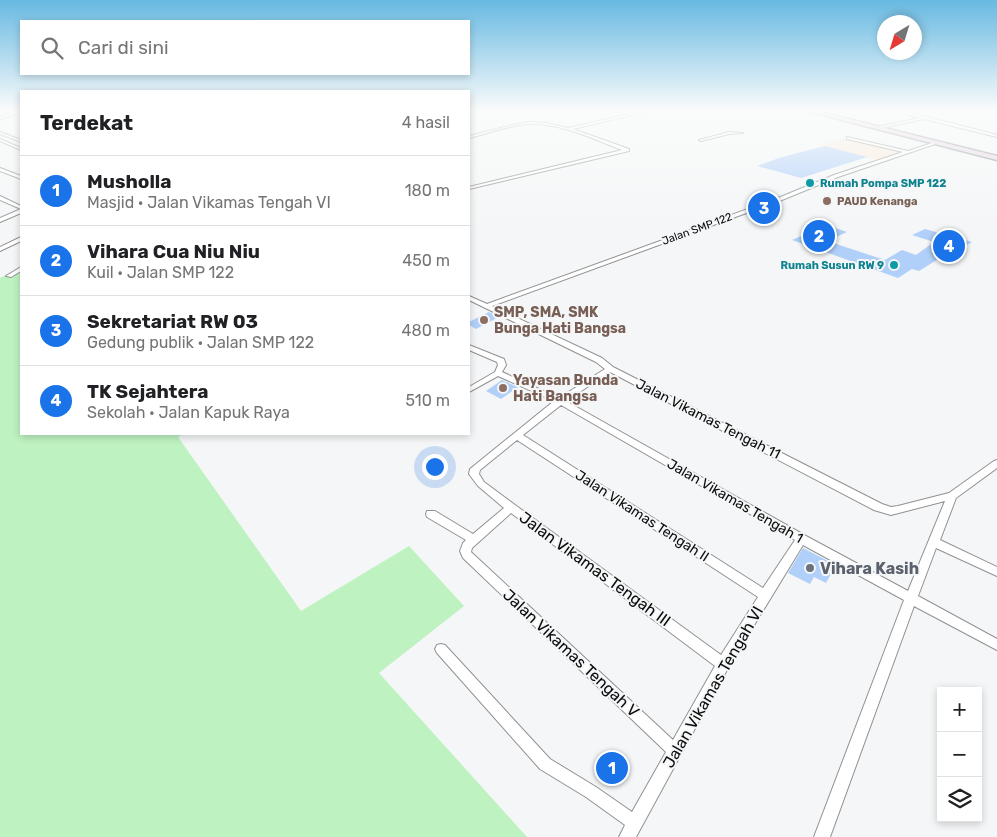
<!DOCTYPE html>
<html lang="id">
<meta charset="utf-8">
<style>
:root{--surface:#fff;--page:#f2f2f2;--text:#202124;--muted:#757577;--line:#e0e0e0;--accent:#1a73e8}
body{margin:0;font-family:Rubik,sans-serif;background:var(--page);color:var(--text)}
.controls{position:absolute;right:15px;bottom:15px;display:grid;overflow:hidden;border-radius:0px;box-shadow:0 2px 8px #0003}
.controls button{width:45px;height:45px;display:grid;place-items:center;padding:0;border:0;border-bottom:1px solid var(--line);background:var(--surface);color:var(--text);font:25px sans-serif}
.compass{position:absolute;left:877px;top:15px;width:45px;height:45px;border-radius:50%;background:var(--surface);box-shadow:0 2px 8px #0003;rotate:218deg}
.you{position:absolute;left:434px;top:466px;width:18px;height:18px;margin:-12px;border:4px solid #fff;border-radius:50%;background:#1a73e8;box-shadow:0 0 0 8px #1a73e833}
.badge{display:grid;place-items:center;width:32px;height:32px;border-radius:50%;background:var(--accent);color:#fff;font-size:16px;font-weight:700}
.pin{position:absolute;translate:-50% -50%;border:2px solid #fff;box-shadow:0 1px 5px #0006}
.list{margin:0;padding:0;list-style:none}
h2{display:flex;justify-content:space-between;align-items:center;height:65px;margin:0;padding:0 20px;font-size:21px}
h2 small{font-size:16px;font-weight:400;color:var(--muted)}
.list li{display:grid;grid-template-columns:32px 1fr auto;gap:15px;align-items:center;box-sizing:border-box;height:70px;padding:0 20px;border-top:1px solid var(--line)}
.list b{display:block;font-size:19px;white-space:nowrap}
.list p{margin:0;font-size:16px;white-space:nowrap;color:var(--muted)}
.list em{font-size:16px;font-style:normal;color:var(--muted)}
.icon{flex:none;width:28px;height:28px;fill:none;stroke:currentColor;stroke-width:2;stroke-linecap:round;stroke-linejoin:round}
.map{position:relative;flex:none;width:997px;height:837px;overflow:hidden}
.search{position:absolute;background:var(--surface);box-shadow:0 2px 8px #0003;left:20px;top:20px;width:450px;height:55px;display:flex;align-items:center;gap:12px;box-sizing:border-box;padding:0 18px;border-radius:0px;color:var(--muted);font-size:19px}
.panel{position:absolute;background:var(--surface);box-shadow:0 2px 8px #0003;left:20px;top:90px;width:450px;height:345px;border-radius:0px}
.map>svg:first-child{display:block}
.education{fill:#f9e9d6}
.green{fill:#bef2c0}
.building{fill:#b1d0f9}
.lines{fill:none;stroke-linecap:round;stroke-linejoin:round}
.minor-casing{stroke:#909192;stroke-width:2}
.secondary-casing{stroke:#909192;stroke-width:3}
.minor{fill:#fff;fill-rule:evenodd}
.secondary{fill:#e6d4e5;fill-rule:evenodd}
.culture-dot{fill:#0f9aa8;stroke:#f5f6f7;stroke-width:2}
.education-dot{fill:#8d6e63;stroke:#f5f6f7;stroke-width:2}
.worship-dot{fill:#6b7280;stroke:#f5f6f7;stroke-width:2}
.labels{text-anchor:middle;dominant-baseline:central;stroke-width:4;stroke-linejoin:round;paint-order:stroke}
.far-culture-label{font-size:11px;font-weight:bold;fill:#0d838f;stroke:#f5f6f7;text-anchor:start}
.far-education-label{font-size:11px;font-weight:bold;fill:#785e54;stroke:#f5f6f7;text-anchor:start}
.far-street-label{font-size:11px;fill:#0c0c0c;stroke:#f5f6f7}
.education-label{font-size:14px;font-weight:bold;fill:#785e54;stroke:#f5f6f7;text-anchor:start}
.street-label{font-size:14px;fill:#0c0c0c;stroke:#f5f6f7}
.near-worship-label{font-size:16px;font-weight:bold;fill:#5b616d;stroke:#f5f6f7;text-anchor:start}
.near-street-label{font-size:16px;fill:#0c0c0c;stroke:#f5f6f7}
</style>
<div class="map">
<svg width="997" height="837" viewBox="0 0 997 837">
<rect width="100%" height="100%" fill="#f5f6f7"/>
<path class="education" d="M 848,138 L 904,152 L 878,160 L 822,145 Z"/>
<path class="green" d="M 21,267 L 21,434 L 184,434 L 178,437 L 301,611 L 409,546 L 464,606 L 379,673 L 527,837 L 0,837 L 0,278 Z"/>
<g class="building">
<path d="M 825,146 L 867,157 L 801,178 L 757,166 L 779,158 Z"/>
<path d="M 826,225 L 847,232 L 827,241 L 885,260 L 902,250 L 916,255 L 934,242 L 912,235 L 925,229 L 972,242 L 961,248 L 966,250 L 952,259 L 943,256 L 919,271 L 912,269 L 898,278 L 792,240 Z"/>
<path d="M 489,312 L 499,317 L 476,329 L 469,325 L 469,322 Z"/>
<path d="M 502,380 L 518,387 L 501,399 L 486,391 Z"/>
<path d="M 803,548 L 836,565 L 826,583 L 814,577 L 810,584 L 788,573 Z"/>
<path d="M 609,751 L 629,771 L 615,785 L 595,765 Z"/>
</g>
<g class="lines">
<defs>
<g id="minor">
<path d="M 16,111 L 21,112 L 0,119 L 0,117 Z"/>
<path d="M 642,111 L 650,111 L 573,129 L 629,149 L 629,151 L 469,189 L 469,187 L 622,150 C 593,139 562,123 529,124 C 509,125 489,133 469,138 L 469,136 L 512,125 L 529,122 L 547,123 L 568,128 Z"/>
<path d="M 897,111 L 905,111 L 997,135 L 997,137 L 924,119 L 877,129 L 877,127 L 920,118 Z"/>
<path d="M 0,132 L 21,140 L 21,142 L 0,134 Z"/>
<path d="M 729,132 L 743,133 L 729,134 L 701,141 L 699,140 Z"/>
<path d="M 847,137 L 908,151 L 935,142 L 938,143 L 838,177 L 782,200 L 492,306 L 602,358 L 613,367 L 882,504 L 891,507 L 898,506 L 949,493 L 994,461 L 997,460 L 997,468 L 956,498 L 940,540 L 997,567 L 997,576 L 936,548 L 918,596 L 997,639 L 997,650 L 914,606 L 830,837 L 814,837 L 904,600 L 803,545 L 728,668 L 636,837 L 619,837 L 625,825 L 586,797 L 540,769 L 437,653 L 435,649 L 437,645 L 441,644 L 445,645 L 550,759 L 596,787 L 632,812 L 666,752 L 463,558 L 460,551 L 463,543 L 466,540 L 427,517 L 426,514 L 427,511 L 435,511 L 473,534 L 504,508 L 478,486 L 469,474 L 470,469 L 554,401 L 498,376 L 469,392 L 469,387 L 495,372 L 498,365 L 497,362 L 469,350 L 469,345 L 504,359 L 506,365 L 502,372 L 559,398 L 605,369 L 596,362 L 469,300 L 469,296 L 487,304 L 778,198 L 834,175 L 903,152 L 847,139 ZM 610,372 L 874,510 L 891,515 L 945,501 L 908,591 L 806,536 L 566,401 ZM 561,405 L 795,540 L 763,588 L 523,435 ZM 517,440 L 758,597 L 721,655 L 515,505 L 484,482 L 479,474 L 480,470 ZM 511,513 L 715,666 L 673,740 L 471,552 L 472,548 Z"/>
<path d="M 0,139 L 21,148 L 21,150 L 0,141 Z"/>
<path d="M 0,168 L 21,176 L 21,179 L 0,171 Z"/>
<path d="M 0,196 L 21,206 L 21,213 L 0,222 L 0,218 L 21,209 L 0,200 Z"/>
<path d="M 21,237 L 21,241 L 0,251 L 0,247 Z"/>
<path d="M 21,267 L 21,271 L 11,277 L 6,276 Z"/>
</g>
<path id="secondary" d="M 807,111 L 817,111 L 997,156 L 997,160 Z"/>
</defs>
<use href="#minor" class="minor-casing"/>
<use href="#secondary" class="secondary-casing"/>
<use href="#minor" class="minor"/>
<use href="#secondary" class="secondary"/>
</g>
<linearGradient id="sky" x2="0" y2="1"><stop stop-color="#67b9e2"/><stop offset="0.48" stop-color="#fafbfb"/><stop offset="1" stop-color="#fafbfb" stop-opacity="0"/></linearGradient>
<rect width="997" height="229" fill="url(#sky)"/>
<g class="culture-dot">
<circle cx="810" cy="183" r="5"/>
<circle cx="894" cy="265" r="5"/>
</g>
<g class="education-dot">
<circle cx="827" cy="201" r="5"/>
<circle cx="484" cy="320" r="5"/>
<circle cx="503" cy="388" r="5"/>
</g>
<circle class="worship-dot" cx="810" cy="568" r="5"/>
<g class="labels">
<g class="far-culture-label">
<text x="820" y="183">Rumah Pompa SMP 122</text>
<text x="884" y="265" text-anchor="end">Rumah Susun RW 9</text>
</g>
<g class="far-education-label">
<text x="837" y="201">PAUD Kenanga</text>
</g>
<g class="far-street-label">
<text transform="translate(697 229) rotate(-20)">Jalan SMP 122</text>
</g>
<g class="education-label">
<text x="494" y="312">SMP, SMA, SMK<tspan x="494" dy="16">Bunga Hati Bangsa</tspan></text>
<text x="513" y="380">Yayasan Bunda<tspan x="513" dy="16">Hati Bangsa</tspan></text>
</g>
<g class="street-label">
<text transform="translate(708 419) rotate(27)">Jalan Vikamas Tengah 11</text>
<text transform="translate(735 501) rotate(30)">Jalan Vikamas Tengah 1</text>
<text transform="translate(642 516) rotate(33)">Jalan Vikamas Tengah II</text>
</g>
<g class="near-worship-label">
<text x="820" y="568">Vihara Kasih</text>
</g>
<g class="near-street-label">
<text transform="translate(595 569) rotate(36)">Jalan Vikamas Tengah III</text>
<text transform="translate(571 653) rotate(43)">Jalan Vikamas Tengah V</text>
<text transform="translate(713 687) rotate(-60)">Jalan Vikamas Tengah VI</text>
</g>
</g>
</svg>
<div class="controls">
<button>+</button>
<button>−</button>
<button><svg class="icon" aria-label="layers" viewBox="0 0 24 24"><path d="M12 4l9 5-9 5-9-5zM3 14l9 5 9-5"/></svg></button>
</div>
<svg class="compass" viewBox="-18 -18 36 36"><path d="M0-13l5 13h-10z" fill="#e53935"/><path d="M0 13l5-13h-10z" fill="#757577"/></svg>
<div class="you"></div>
<div class="pin badge" style="left:612px;top:768px">1</div>
<div class="pin badge" style="left:819px;top:236px">2</div>
<div class="pin badge" style="left:764px;top:208px">3</div>
<div class="pin badge" style="left:949px;top:246px">4</div>
<div class="search"><svg class="icon" aria-label="search" viewBox="0 0 24 24"><circle cx="10" cy="10" r="6"/><path d="M15 15l6 6"/></svg>Cari di sini</div>
<section class="panel">
<h2>Terdekat<small>4 hasil</small></h2>
<ul class="list">
<li><span class="badge">1</span><div><b>Musholla</b><p>Masjid · Jalan Vikamas Tengah VI</p></div><em>180 m</em></li>
<li><span class="badge">2</span><div><b>Vihara Cua Niu Niu</b><p>Kuil · Jalan SMP 122</p></div><em>450 m</em></li>
<li><span class="badge">3</span><div><b>Sekretariat RW 03</b><p>Gedung publik · Jalan SMP 122</p></div><em>480 m</em></li>
<li><span class="badge">4</span><div><b>TK Sejahtera</b><p>Sekolah · Jalan Kapuk Raya</p></div><em>510 m</em></li>
</ul>
</section>
</div>
